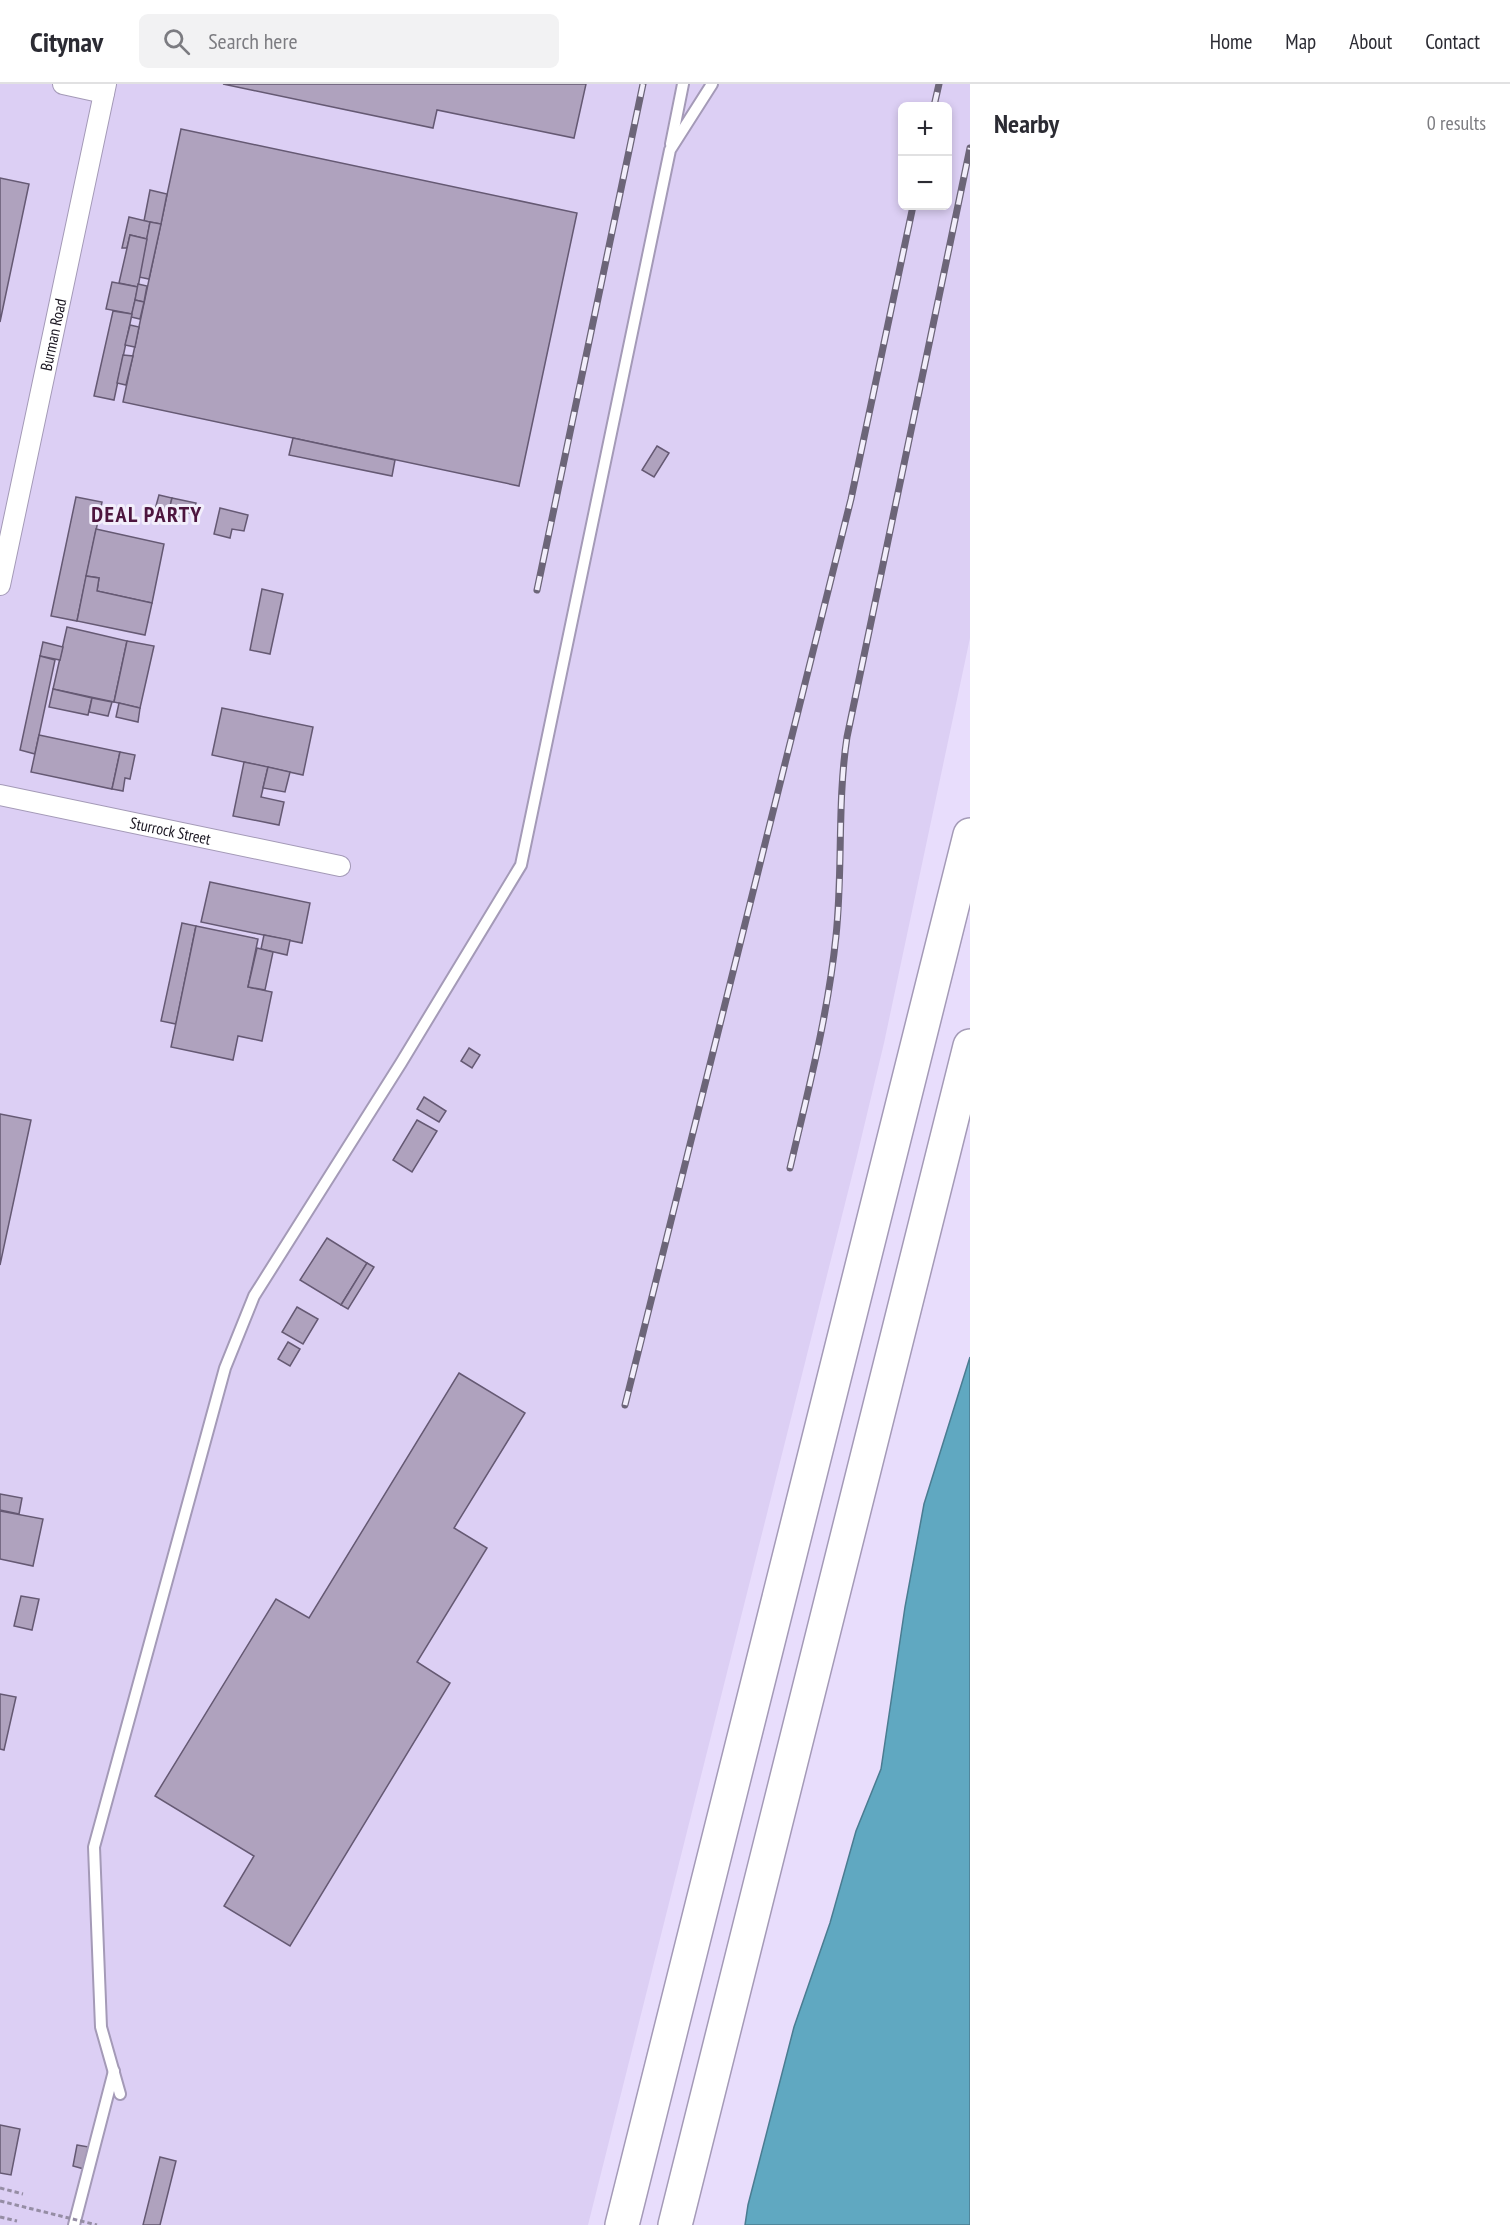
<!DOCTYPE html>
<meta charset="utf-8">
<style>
:root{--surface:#fff;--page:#f2f2f3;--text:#2b2b33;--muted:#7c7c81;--line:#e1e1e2}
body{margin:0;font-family:"PT Sans Narrow",sans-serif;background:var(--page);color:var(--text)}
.controls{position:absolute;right:18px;top:18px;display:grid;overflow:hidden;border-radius:9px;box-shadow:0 3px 9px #0003}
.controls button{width:54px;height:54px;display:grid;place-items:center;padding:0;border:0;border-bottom:2px solid var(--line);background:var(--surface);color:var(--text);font:30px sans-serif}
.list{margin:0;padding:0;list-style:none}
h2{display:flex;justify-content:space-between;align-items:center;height:78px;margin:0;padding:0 24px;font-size:26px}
h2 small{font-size:20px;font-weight:400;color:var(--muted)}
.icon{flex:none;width:33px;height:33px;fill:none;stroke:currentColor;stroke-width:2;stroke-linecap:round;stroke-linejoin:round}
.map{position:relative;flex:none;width:970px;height:2141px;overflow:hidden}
header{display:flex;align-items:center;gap:36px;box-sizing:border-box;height:84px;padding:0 30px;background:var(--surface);border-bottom:2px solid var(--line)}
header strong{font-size:28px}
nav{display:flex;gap:33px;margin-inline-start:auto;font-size:21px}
.search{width:420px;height:54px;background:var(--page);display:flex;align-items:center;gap:15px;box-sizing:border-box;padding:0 21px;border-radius:9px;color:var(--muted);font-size:22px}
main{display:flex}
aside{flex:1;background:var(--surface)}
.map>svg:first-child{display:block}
.built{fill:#dccff4;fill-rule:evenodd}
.water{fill:#60a8c1;stroke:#4b7c91;stroke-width:1.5}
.building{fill:#afa2be;stroke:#655973;stroke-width:1.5}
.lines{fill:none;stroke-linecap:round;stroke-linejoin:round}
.service-casing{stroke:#a49ab7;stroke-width:14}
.minor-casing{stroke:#a49ab7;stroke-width:22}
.motorway-casing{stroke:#a49ab7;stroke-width:36}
.path{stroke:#958da4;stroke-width:3;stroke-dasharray:4.5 3;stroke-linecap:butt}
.service{stroke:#fff;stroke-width:10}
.minor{stroke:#fff;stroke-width:20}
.motorway{stroke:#fff;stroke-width:33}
.rail-casing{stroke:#6c6578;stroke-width:7}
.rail{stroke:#f2eefb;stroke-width:4.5;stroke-dasharray:14;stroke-linecap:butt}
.path-bridge{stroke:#958da4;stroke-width:3;stroke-dasharray:4.5 3;stroke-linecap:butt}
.labels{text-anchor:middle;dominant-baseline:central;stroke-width:6;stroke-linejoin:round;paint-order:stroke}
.street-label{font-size:16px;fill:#1a1621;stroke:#f2eefb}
.district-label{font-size:22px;font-weight:bold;letter-spacing:1.5px;fill:#4d153e;stroke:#f2eefb}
</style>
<header>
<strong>Citynav</strong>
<div class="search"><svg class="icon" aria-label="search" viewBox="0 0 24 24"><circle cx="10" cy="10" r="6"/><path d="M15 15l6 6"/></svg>Search here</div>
<nav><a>Home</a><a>Map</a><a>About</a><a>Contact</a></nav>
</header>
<main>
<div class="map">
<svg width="970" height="2141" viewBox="0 0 970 2141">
<rect width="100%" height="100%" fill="#e8ddfc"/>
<path class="built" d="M 0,0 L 970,0 L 970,554 L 884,959 L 857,1072 L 588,2141 L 0,2141 ZM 902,22 L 948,22 L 948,122 L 902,122 Z"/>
<path class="water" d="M 970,1273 L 970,2141 L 745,2141 L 748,2121 L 794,1943 L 830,1839 L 856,1747 L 881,1685 L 905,1523 L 924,1420 Z"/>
<g class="building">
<path d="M 223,0 L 586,0 L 574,54 L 437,26 L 433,44 Z"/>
<path d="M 181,45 L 577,129 L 519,402 L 123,318 Z"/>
<path d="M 0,94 L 29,100 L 0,238 Z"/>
<path d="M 150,106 L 167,110 L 161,140 L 144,137 Z"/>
<path d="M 129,133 L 150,138 L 147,155 L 130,151 L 127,164 L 122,164 Z"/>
<path d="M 150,138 L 161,140 L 149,195 L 139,193 Z"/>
<path d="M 130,151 L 147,155 L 138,203 L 119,199 Z"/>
<path d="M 112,198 L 138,203 L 132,230 L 106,225 Z"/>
<path d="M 138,200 L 147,202 L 144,218 L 135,216 Z"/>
<path d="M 135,216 L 144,218 L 140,235 L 131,233 Z"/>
<path d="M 113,227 L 132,230 L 114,316 L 94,312 Z"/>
<path d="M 130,241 L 139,243 L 135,263 L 125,261 Z"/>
<path d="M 123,271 L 133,272 L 126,301 L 117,299 Z"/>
<path d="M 293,354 L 395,376 L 392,392 L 289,371 Z"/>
<path d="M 657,362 L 669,369 L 654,393 L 642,386 Z"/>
<path d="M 159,411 L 172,414 L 168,432 L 154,429 Z"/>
<path d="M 76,413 L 102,418 L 77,537 L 51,532 Z"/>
<path d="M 172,414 L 196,419 L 193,430 L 183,427 L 181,433 L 168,430 Z"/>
<path d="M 220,424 L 248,431 L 244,447 L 232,445 L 230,454 L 214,450 Z"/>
<path d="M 96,445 L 164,460 L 152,519 L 97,507 L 99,494 L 86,492 Z"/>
<path d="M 86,492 L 99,494 L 97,507 L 152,519 L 145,551 L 77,537 Z"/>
<path d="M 262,505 L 283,510 L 270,570 L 250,566 Z"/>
<path d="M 67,543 L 127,557 L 114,618 L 53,605 Z"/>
<path d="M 127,557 L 154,562 L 140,624 L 114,618 Z"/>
<path d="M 43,558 L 63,563 L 60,576 L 40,572 Z"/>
<path d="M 40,572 L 55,576 L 35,670 L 20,666 Z"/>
<path d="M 53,605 L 92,614 L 88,631 L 49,623 Z"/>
<path d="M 92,614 L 112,618 L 108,632 L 89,628 Z"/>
<path d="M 119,619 L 140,624 L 138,638 L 116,633 Z"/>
<path d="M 222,624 L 313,643 L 303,691 L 212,671 Z"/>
<path d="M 39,651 L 120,668 L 112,705 L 31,688 Z"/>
<path d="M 120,668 L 135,671 L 130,695 L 125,694 L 123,707 L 112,705 Z"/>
<path d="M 244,678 L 268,683 L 261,713 L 284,718 L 279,741 L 233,732 Z"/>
<path d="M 268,683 L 290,688 L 285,708 L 263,704 Z"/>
<path d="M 210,798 L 310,819 L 302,859 L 201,838 Z"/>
<path d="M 182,839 L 196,842 L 176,940 L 161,937 Z"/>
<path d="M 196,842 L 258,855 L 248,903 L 272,908 L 262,957 L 238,952 L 233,976 L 171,963 Z"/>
<path d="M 264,851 L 290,856 L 287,871 L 261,865 Z"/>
<path d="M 257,864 L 273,868 L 265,906 L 248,903 Z"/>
<path d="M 469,964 L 480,971 L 472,984 L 461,977 Z"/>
<path d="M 424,1013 L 446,1027 L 439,1038 L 417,1025 Z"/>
<path d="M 0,1030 L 31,1036 L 0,1181 Z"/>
<path d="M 417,1036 L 437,1047 L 412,1088 L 393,1076 Z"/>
<path d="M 327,1154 L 367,1179 L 341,1221 L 300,1196 Z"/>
<path d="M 367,1179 L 374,1183 L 348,1225 L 341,1221 Z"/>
<path d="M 297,1223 L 318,1235 L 303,1260 L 282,1248 Z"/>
<path d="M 288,1258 L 300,1265 L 290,1282 L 278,1275 Z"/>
<path d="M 459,1289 L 525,1329 L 454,1444 L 487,1464 L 417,1578 L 450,1599 L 290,1862 L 224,1822 L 254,1772 L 155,1712 L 276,1515 L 309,1534 Z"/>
<path d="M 0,1410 L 22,1414 L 19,1430 L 0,1426 Z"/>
<path d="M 0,1427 L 43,1435 L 33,1482 L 0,1475 Z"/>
<path d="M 21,1512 L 39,1515 L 32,1546 L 14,1542 Z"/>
<path d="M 0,1610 L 16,1613 L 4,1666 L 0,1665 Z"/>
<path d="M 0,2041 L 20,2045 L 11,2091 L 0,2089 Z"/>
<path d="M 77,2061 L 89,2063 L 84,2085 L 73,2082 Z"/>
<path d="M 160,2073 L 176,2077 L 160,2141 L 143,2141 Z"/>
</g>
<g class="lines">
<defs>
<g id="service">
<path d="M 671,60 L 683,0"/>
<path d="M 120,2010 L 101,1943 L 94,1763 L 225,1284 L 254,1212 L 401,979 L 521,781 L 670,66 L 712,0"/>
<path d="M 74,2141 L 114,1987"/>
</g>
<g id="minor">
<path d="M 63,0 L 104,9"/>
<path id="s1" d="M 0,501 L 106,0"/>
<path id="s2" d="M 0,711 L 340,782"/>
</g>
<g id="motorway">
<path d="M 622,2141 L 970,751"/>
<path d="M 675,2141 L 970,962"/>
</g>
</defs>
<use href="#service" class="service-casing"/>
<use href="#minor" class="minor-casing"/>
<use href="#motorway" class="motorway-casing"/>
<g class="path">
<path d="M 0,2104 L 23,2110"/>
<path d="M 0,2133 L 17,2137"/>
</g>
<use href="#service" class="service"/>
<use href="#minor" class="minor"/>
<use href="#motorway" class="motorway"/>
<defs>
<g id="rail">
<path d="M 934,22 L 939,0"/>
<path d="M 537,506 L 643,0"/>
<path d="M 790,1084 C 808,1007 828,931 836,852 C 843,786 837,719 847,653 L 970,64"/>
<path d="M 625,1321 L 851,415 L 913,122"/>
</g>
</defs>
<use href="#rail" class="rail-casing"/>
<use href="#rail" class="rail"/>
<path class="path-bridge" d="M 0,2117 L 97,2141"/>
</g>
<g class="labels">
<g class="street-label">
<text stroke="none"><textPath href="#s1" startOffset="256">Burman Road</textPath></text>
<text stroke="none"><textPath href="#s2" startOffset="174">Sturrock Street</textPath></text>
</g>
<g class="district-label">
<text x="147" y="430">DEAL PARTY</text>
</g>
</g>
</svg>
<div class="controls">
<button>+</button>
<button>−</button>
</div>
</div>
<aside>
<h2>Nearby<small>0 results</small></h2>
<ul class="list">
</ul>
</aside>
</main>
